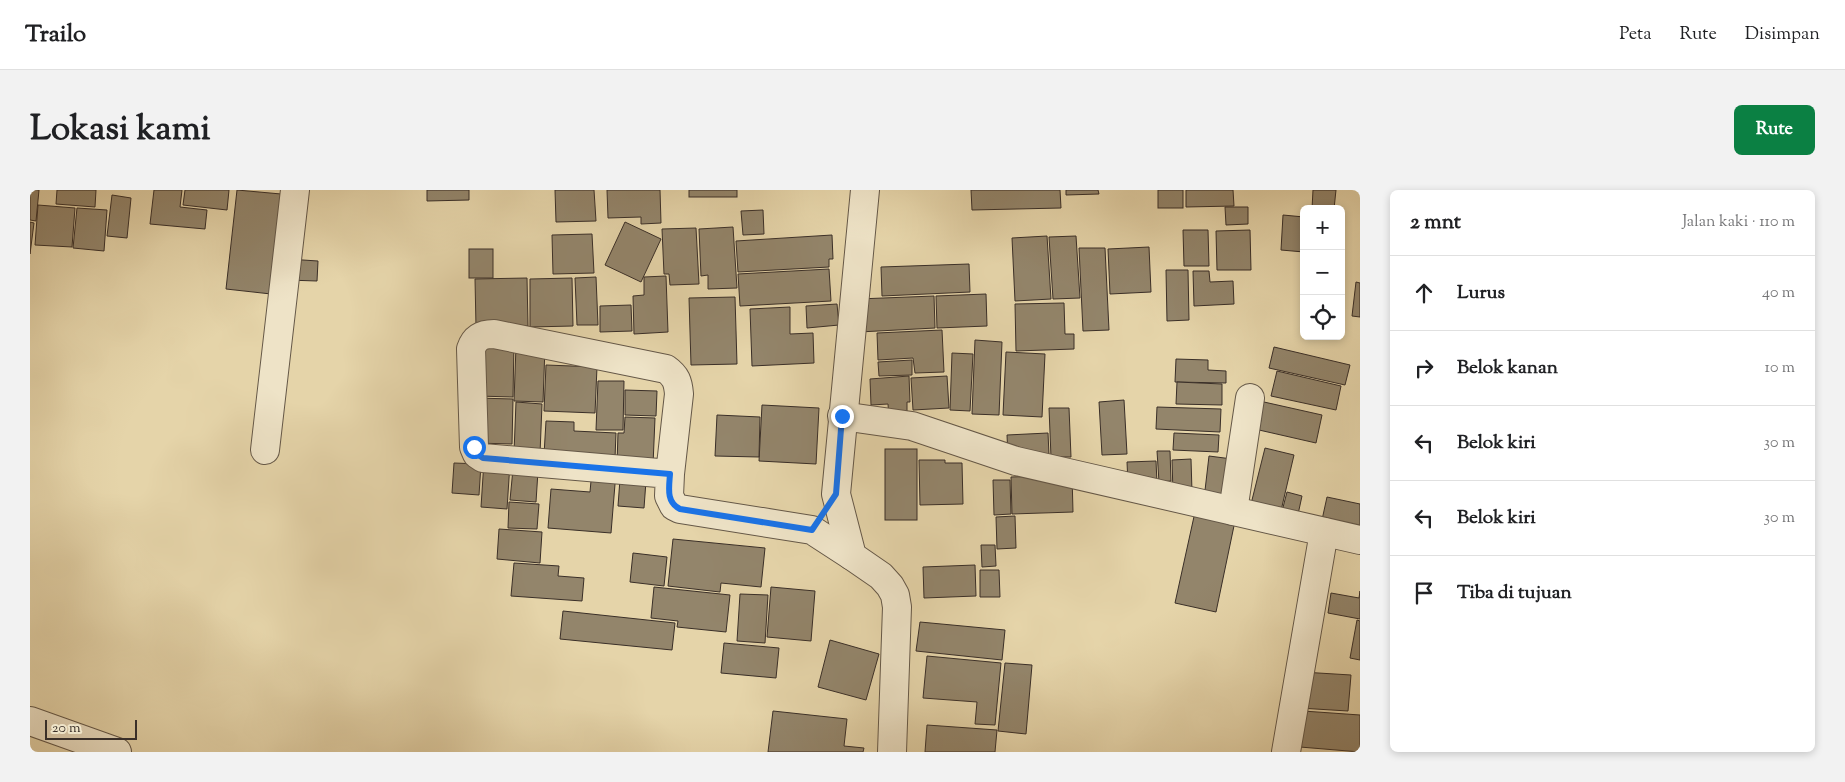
<!DOCTYPE html>
<html lang="id">
<meta charset="utf-8">
<style>
:root{--surface:#fff;--page:#f2f2f2;--text:#202124;--muted:#757577;--line:#e0e0e0;--accent:#0b8043}
body{margin:0;font-family:"Sorts Mill Goudy",serif;background:var(--page);color:var(--text)}
.controls{position:absolute;right:15px;top:15px;display:grid;overflow:hidden;border-radius:8px;box-shadow:0 2px 8px #0003}
.controls button{width:45px;height:45px;display:grid;place-items:center;padding:0;border:0;border-bottom:1px solid var(--line);background:var(--surface);color:var(--text);font:25px sans-serif}
.scale{position:absolute;left:15px;bottom:12px;width:92px;box-sizing:border-box;padding-left:5px;border:2px solid #3a2f28;border-top:0;font-size:14px;line-height:18px;white-space:nowrap;color:#3a2f28;-webkit-text-stroke:4px #eee3c7;paint-order:stroke}
.stop{position:absolute;width:15px;height:15px;margin:-11px;border:4px solid #1a73e8;border-radius:50%;background:#fff}
.stop.end{background:#1a73e8;border-color:#fff;box-shadow:0 1px 5px #0008}
.list{margin:0;padding:0;list-style:none}
h2{display:flex;justify-content:space-between;align-items:center;height:65px;margin:0;padding:0 20px;font-size:21px}
h2 small{font-size:16px;font-weight:400;color:var(--muted)}
.list li{display:grid;grid-template-columns:32px 1fr auto;gap:15px;align-items:center;box-sizing:border-box;height:75px;padding:0 20px;border-top:1px solid var(--line)}
.list b{display:block;font-size:19px;white-space:nowrap}
.list em{font-size:16px;font-style:normal;color:var(--muted)}
.icon{flex:none;width:28px;height:28px;fill:none;stroke:currentColor;stroke-width:2;stroke-linecap:round;stroke-linejoin:round}
.map{position:relative;flex:none;width:1330px;height:562px;overflow:hidden;border-radius:8px}
header{display:flex;align-items:center;gap:30px;box-sizing:border-box;height:70px;padding:0 25px;background:var(--surface);border-bottom:1px solid var(--line)}
header strong{font-size:24px}
nav{display:flex;gap:28px;margin-inline-start:auto;font-size:18px}
.intro{display:flex;align-items:center;justify-content:space-between;box-sizing:border-box;height:120px;padding:0 30px}
h1{margin:0;font-size:35px}
.button{padding:12px 22px;border-radius:8px;background:var(--accent);color:#fff;font-size:18px;font-weight:700}
main{display:flex;gap:30px;padding:0 30px}
aside{flex:1;background:var(--surface);border-radius:8px;box-shadow:0 2px 8px #0003}
.map>svg:first-child{display:block}
.building{fill:#93856b;stroke:#3a2f28}
.lines{fill:none;stroke-linecap:round;stroke-linejoin:round}
.street-casing{stroke:#655848;stroke-width:30}
.street{stroke:#eee3c7;stroke-width:28}
.route{stroke:#1a73e8;stroke-width:6}
</style>
<header>
<strong>Trailo</strong>
<nav><a>Peta</a><a>Rute</a><a>Disimpan</a></nav>
</header>
<div class="intro"><h1>Lokasi kami</h1><a class="button">Rute</a></div>
<main>
<div class="map">
<svg width="1330" height="562" viewBox="0 0 1330 562">
<rect width="100%" height="100%" fill="#e5d4a9"/>
<filter id="stains"><feTurbulence type="fractalNoise" baseFrequency=".004" numOctaves="4"/><feColorMatrix values="0 0 0 0 .2 0 0 0 0 .09 0 0 0 0 .02 0 0 0 .5 -.17"/></filter>
<radialGradient id="worn" r=".72"><stop offset=".6" stop-color="#630" stop-opacity="0"/><stop offset="1" stop-color="#630" stop-opacity=".3"/></radialGradient>
<g class="building">
<path d="M 0,0 L 9,0 L 6,31 L 0,30 Z"/>
<path d="M 27,0 L 66,0 L 65,17 L 26,14 Z"/>
<path d="M 124,0 L 152,0 L 150,17 L 177,20 L 175,39 L 120,34 Z"/>
<path d="M 155,0 L 199,0 L 197,20 L 153,15 Z"/>
<path d="M 207,0 L 251,4 L 241,104 L 196,99 Z"/>
<path d="M 397,0 L 439,0 L 439,10 L 397,11 Z"/>
<path d="M 525,0 L 564,0 L 566,31 L 526,32 Z"/>
<path d="M 577,0 L 630,0 L 631,33 L 611,34 L 611,27 L 578,28 Z"/>
<rect x="659" y="0" width="48" height="7"/>
<path d="M 941,0 L 1030,0 L 1031,18 L 942,20 Z"/>
<path d="M 1036,0 L 1068,0 L 1069,4 L 1036,5 Z"/>
<rect x="1128" y="0" width="25" height="18"/>
<path d="M 1156,0 L 1203,0 L 1204,16 L 1156,17 Z"/>
<path d="M 1283,0 L 1306,0 L 1304,19 L 1282,19 Z"/>
<path d="M 82,5 L 101,8 L 97,48 L 77,46 Z"/>
<path d="M 8,15 L 45,18 L 42,57 L 5,55 Z"/>
<path d="M 1195,17 L 1218,17 L 1218,34 L 1196,35 Z"/>
<path d="M 47,18 L 77,20 L 74,61 L 43,58 Z"/>
<path d="M 733,20 L 734,44 L 713,45 L 711,21 Z"/>
<path d="M 1253,25 L 1274,27 L 1274,62 L 1251,60 Z"/>
<path d="M 0,32 L 4,33 L 0,64 Z"/>
<path d="M 595,32 L 631,49 L 611,92 L 575,75 Z"/>
<path d="M 703,37 L 707,98 L 678,99 L 678,85 L 671,86 L 669,39 Z"/>
<path d="M 666,38 L 669,94 L 640,95 L 639,84 L 634,84 L 632,39 Z"/>
<path d="M 1153,40 L 1178,40 L 1179,76 L 1154,76 Z"/>
<path d="M 1220,40 L 1221,80 L 1187,80 L 1186,41 Z"/>
<path d="M 562,44 L 564,83 L 523,84 L 522,45 Z"/>
<path d="M 802,45 L 803,69 L 799,69 L 799,77 L 708,82 L 706,51 Z"/>
<path d="M 1017,46 L 1021,109 L 985,111 L 982,48 Z"/>
<path d="M 1046,46 L 1050,108 L 1023,109 L 1019,47 Z"/>
<path d="M 1119,57 L 1121,102 L 1080,104 L 1078,59 Z"/>
<path d="M 1049,58 L 1075,58 L 1079,140 L 1053,141 Z"/>
<rect x="439" y="59" width="24" height="29"/>
<path d="M 258,69 L 288,71 L 287,91 L 257,90 Z"/>
<path d="M 939,74 L 940,102 L 852,106 L 851,77 Z"/>
<path d="M 799,79 L 801,111 L 710,116 L 708,84 Z"/>
<path d="M 1136,80 L 1158,80 L 1159,130 L 1137,131 Z"/>
<path d="M 1163,81 L 1179,81 L 1180,92 L 1203,91 L 1204,114 L 1164,116 Z"/>
<path d="M 636,86 L 638,142 L 604,144 L 603,106 L 614,105 L 614,87 Z"/>
<path d="M 566,87 L 568,135 L 547,135 L 545,88 Z"/>
<path d="M 497,88 L 498,136 L 446,137 L 445,89 Z"/>
<path d="M 542,88 L 543,136 L 500,137 L 500,89 Z"/>
<path d="M 1326,92 L 1330,93 L 1330,127 L 1322,126 Z"/>
<path d="M 956,104 L 957,136 L 907,138 L 906,106 Z"/>
<path d="M 904,106 L 905,138 L 829,142 L 828,109 Z"/>
<path d="M 705,107 L 707,174 L 661,175 L 659,108 Z"/>
<path d="M 1034,113 L 1035,144 L 1044,144 L 1044,159 L 986,161 L 985,114 Z"/>
<path d="M 807,114 L 809,135 L 777,138 L 776,116 Z"/>
<path d="M 601,115 L 602,141 L 570,142 L 570,116 Z"/>
<path d="M 760,117 L 760,144 L 783,143 L 784,173 L 722,176 L 720,119 Z"/>
<path d="M 912,140 L 914,182 L 885,183 L 883,168 L 848,170 L 847,143 Z"/>
<path d="M 449,150 L 484,151 L 483,207 L 447,206 Z"/>
<path d="M 945,150 L 972,152 L 969,225 L 942,224 Z"/>
<path d="M 486,156 L 515,157 L 513,212 L 484,211 Z"/>
<path d="M 1244,157 L 1320,175 L 1315,195 L 1239,178 Z"/>
<path d="M 976,162 L 1015,164 L 1012,227 L 973,225 Z"/>
<path d="M 922,163 L 943,164 L 940,221 L 920,220 Z"/>
<path d="M 1146,169 L 1178,170 L 1178,180 L 1196,181 L 1196,193 L 1145,192 Z"/>
<path d="M 882,170 L 882,185 L 849,186 L 848,172 Z"/>
<path d="M 516,175 L 567,177 L 565,223 L 514,221 Z"/>
<path d="M 1247,181 L 1311,196 L 1306,220 L 1241,206 Z"/>
<path d="M 879,186 L 880,212 L 877,212 L 877,229 L 859,230 L 858,214 L 841,215 L 840,189 Z"/>
<path d="M 917,186 L 919,218 L 883,220 L 881,188 Z"/>
<path d="M 568,191 L 594,191 L 593,240 L 566,240 Z"/>
<path d="M 1147,192 L 1192,194 L 1192,215 L 1146,214 Z"/>
<path d="M 595,200 L 627,201 L 626,226 L 595,225 Z"/>
<path d="M 446,208 L 483,209 L 482,254 L 445,253 Z"/>
<path d="M 1094,210 L 1097,264 L 1072,265 L 1069,212 Z"/>
<path d="M 1225,210 L 1292,225 L 1286,253 L 1229,240 L 1231,230 L 1221,228 Z"/>
<path d="M 486,212 L 512,214 L 510,264 L 484,263 Z"/>
<path d="M 732,215 L 789,218 L 786,274 L 729,271 Z"/>
<path d="M 1127,217 L 1191,219 L 1190,242 L 1126,239 Z"/>
<path d="M 1019,218 L 1039,218 L 1041,267 L 1021,267 Z"/>
<path d="M 687,225 L 730,227 L 729,267 L 685,266 Z"/>
<path d="M 595,227 L 625,228 L 623,275 L 587,274 L 588,243 L 594,243 Z"/>
<path d="M 516,231 L 544,232 L 544,241 L 586,243 L 585,268 L 514,265 Z"/>
<path d="M 1018,243 L 1019,265 L 978,268 L 977,245 Z"/>
<path d="M 1144,243 L 1189,245 L 1188,262 L 1143,260 Z"/>
<path d="M 1235,258 L 1264,265 L 1250,325 L 1220,318 Z"/>
<rect x="855" y="259" width="32" height="71"/>
<path d="M 1127,261 L 1140,261 L 1141,291 L 1129,292 Z"/>
<path d="M 1179,266 L 1202,269 L 1198,312 L 1174,309 Z"/>
<path d="M 1161,269 L 1162,302 L 1143,303 L 1142,270 Z"/>
<path d="M 889,270 L 915,270 L 915,273 L 932,273 L 933,314 L 890,315 Z"/>
<path d="M 454,271 L 480,273 L 477,319 L 451,317 Z"/>
<path d="M 1126,271 L 1127,293 L 1098,294 L 1097,272 Z"/>
<path d="M 424,273 L 451,274 L 449,305 L 422,303 Z"/>
<path d="M 483,279 L 508,281 L 506,312 L 480,310 Z"/>
<path d="M 562,280 L 586,282 L 581,343 L 518,338 L 521,299 L 560,302 Z"/>
<path d="M 1042,285 L 1043,322 L 982,324 L 981,287 Z"/>
<path d="M 590,289 L 616,291 L 614,318 L 588,316 Z"/>
<path d="M 963,290 L 980,290 L 981,324 L 964,325 Z"/>
<path d="M 1257,302 L 1272,306 L 1267,329 L 1251,325 Z"/>
<path d="M 1297,307 L 1330,314 L 1330,347 L 1290,339 Z"/>
<path d="M 479,312 L 509,314 L 507,339 L 478,338 Z"/>
<path d="M 1165,322 L 1205,331 L 1186,422 L 1145,413 Z"/>
<path d="M 985,326 L 986,358 L 967,359 L 966,327 Z"/>
<path d="M 469,339 L 512,342 L 510,373 L 467,369 Z"/>
<path d="M 643,349 L 735,358 L 731,397 L 691,393 L 690,402 L 638,396 Z"/>
<path d="M 951,355 L 965,355 L 966,376 L 952,377 Z"/>
<path d="M 603,363 L 637,367 L 634,396 L 600,392 Z"/>
<path d="M 484,373 L 529,376 L 528,386 L 554,388 L 552,411 L 481,406 Z"/>
<path d="M 945,375 L 946,406 L 894,408 L 893,377 Z"/>
<path d="M 950,380 L 969,380 L 970,407 L 950,407 Z"/>
<path d="M 624,397 L 700,405 L 696,442 L 647,437 L 648,431 L 621,428 Z"/>
<path d="M 741,397 L 785,401 L 781,451 L 737,447 Z"/>
<path d="M 1330,401 L 1330,429 L 1298,423 L 1301,403 L 1329,408 Z"/>
<path d="M 710,404 L 738,405 L 735,453 L 707,451 Z"/>
<path d="M 533,421 L 645,433 L 642,460 L 530,449 Z"/>
<path d="M 1327,430 L 1330,431 L 1330,470 L 1320,468 Z"/>
<path d="M 890,432 L 975,440 L 972,470 L 886,461 Z"/>
<path d="M 800,450 L 849,464 L 836,510 L 788,497 Z"/>
<path d="M 694,453 L 749,458 L 746,488 L 691,483 Z"/>
<path d="M 897,466 L 971,473 L 965,535 L 945,534 L 947,512 L 893,508 Z"/>
<path d="M 975,473 L 1002,475 L 996,544 L 968,541 Z"/>
<path d="M 1272,482 L 1321,485 L 1318,521 L 1269,518 Z"/>
<path d="M 743,521 L 817,529 L 814,556 L 834,558 L 833,562 L 738,562 Z"/>
<path d="M 1273,521 L 1330,525 L 1330,562 L 1270,557 Z"/>
<path d="M 897,535 L 967,540 L 965,562 L 895,562 Z"/>
</g>
<g class="lines">
<defs>
<g id="street">
<path d="M 835,0 L 806,304 L 822,366 L 851,386 L 860,396 L 865,405 L 867,417 L 862,562"/>
<path d="M 812,226 L 882,236 L 986,271 L 1330,350"/>
<path d="M 235,260 L 265,0"/>
<path d="M 640,284 L 453,268 L 447,264 L 444,257 L 441,159 C 445,147 452,144 464,144 L 636,179 C 646,186 648,192 649,204 L 640,284 L 639,306 L 644,316 L 650,319 L 782,340 L 822,366"/>
<path d="M 1203,321 L 1220,208"/>
<path d="M 0,531 L 87,562"/>
<path d="M 1256,562 L 1294,342"/>
</g>
</defs>
<use href="#street" class="street-casing"/>
<use href="#street" class="street"/>
</g>
<g class="lines">
<path class="route" d="M 444,257 L 447,264 L 453,268 L 640,284 C 639,298 636,312 650,319 L 782,340 L 806,304 L 812,226"/>
</g>
<rect width="100%" height="100%" filter="url(#stains)"/>
<rect width="100%" height="100%" fill="url(#worn)"/>
</svg>
<div class="controls">
<button>+</button>
<button>−</button>
<button><svg class="icon" aria-label="locate" viewBox="0 0 24 24"><circle cx="12" cy="12" r="6"/><path d="M12 2v4M12 18v4M2 12h4M18 12h4"/></svg></button>
</div>
<div class="scale">20 m</div>
<div class="stop" style="left:444px;top:257px"></div>
<div class="stop end" style="left:812px;top:226px"></div>
</div>
<aside>
<h2>2 mnt<small>Jalan kaki · 110 m</small></h2>
<ul class="list">
<li><svg class="icon" aria-label="ahead" viewBox="0 0 24 24"><path d="M12 20V5M6 11l6-6 6 6"/></svg><div><b>Lurus</b></div><em>40 m</em></li>
<li><svg class="icon" aria-label="right" viewBox="0 0 24 24"><path d="M7 20v-9h11M14 6l5 5-5 5"/></svg><div><b>Belok kanan</b></div><em>10 m</em></li>
<li><svg class="icon" aria-label="left" viewBox="0 0 24 24"><path d="M17 20v-9H6M10 6l-5 5 5 5"/></svg><div><b>Belok kiri</b></div><em>30 m</em></li>
<li><svg class="icon" aria-label="left" viewBox="0 0 24 24"><path d="M17 20v-9H6M10 6l-5 5 5 5"/></svg><div><b>Belok kiri</b></div><em>30 m</em></li>
<li><svg class="icon" aria-label="arrive" viewBox="0 0 24 24"><path d="M6 21V4h12l-3 4 3 4H6"/></svg><div><b>Tiba di tujuan</b></div></li>
</ul>
</aside>
</main>
